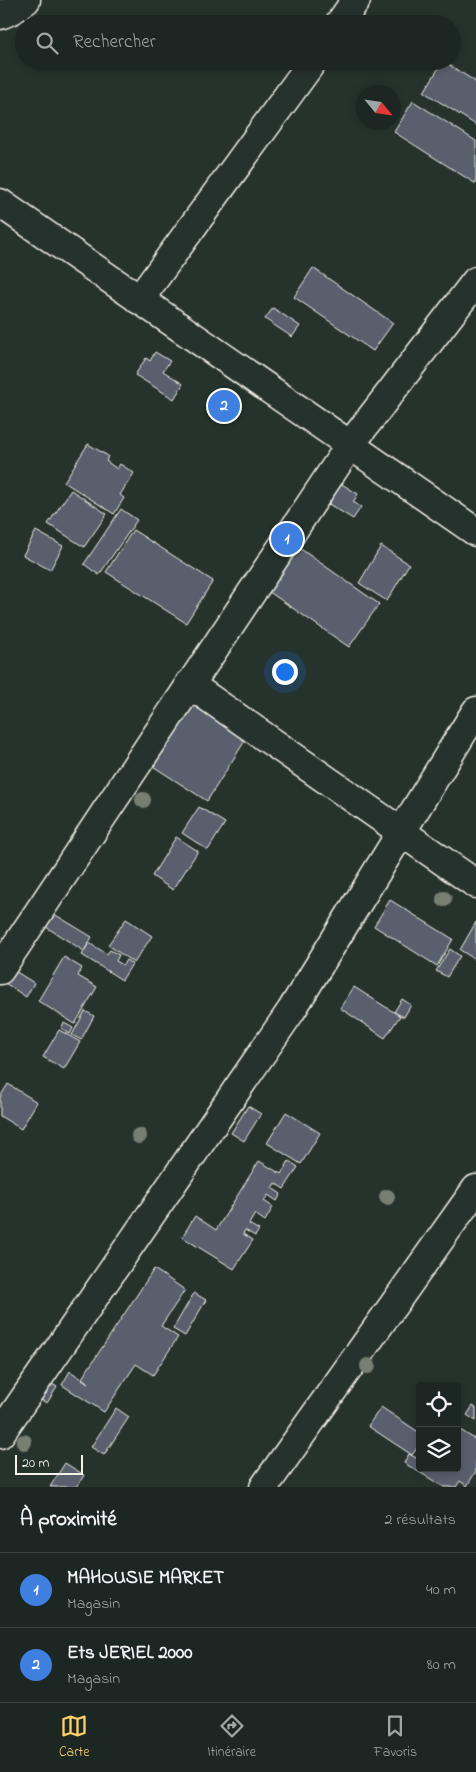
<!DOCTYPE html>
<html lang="fr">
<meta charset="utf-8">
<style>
:root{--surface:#1c2622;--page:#252e2a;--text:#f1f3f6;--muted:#a0a5a5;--line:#3a4340;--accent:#ffd166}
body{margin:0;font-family:"Indie Flower",sans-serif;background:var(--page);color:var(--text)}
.controls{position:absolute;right:15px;bottom:15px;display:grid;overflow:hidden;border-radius:5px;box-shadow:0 2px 8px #0003}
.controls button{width:45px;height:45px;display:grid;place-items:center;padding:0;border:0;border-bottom:1px solid var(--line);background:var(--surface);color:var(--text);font:25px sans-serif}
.compass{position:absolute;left:356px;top:85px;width:45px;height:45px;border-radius:50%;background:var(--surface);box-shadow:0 2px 8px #0003;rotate:119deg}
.scale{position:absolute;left:15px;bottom:12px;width:68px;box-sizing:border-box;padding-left:5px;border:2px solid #f4f1e8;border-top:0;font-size:14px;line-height:18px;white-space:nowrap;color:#f4f1e8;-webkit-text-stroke:4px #26332d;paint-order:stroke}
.you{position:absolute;left:284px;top:671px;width:18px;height:18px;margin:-12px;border:4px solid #fff;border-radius:50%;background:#1a73e8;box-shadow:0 0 0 8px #1a73e833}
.badge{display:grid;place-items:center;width:32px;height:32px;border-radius:50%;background:var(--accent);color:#fff;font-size:16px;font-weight:700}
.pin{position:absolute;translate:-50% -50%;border:2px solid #fff;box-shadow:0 1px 5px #0006}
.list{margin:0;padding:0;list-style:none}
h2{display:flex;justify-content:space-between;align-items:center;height:65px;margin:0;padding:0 20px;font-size:21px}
h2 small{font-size:16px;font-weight:400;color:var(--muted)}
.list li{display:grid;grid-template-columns:32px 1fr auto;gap:15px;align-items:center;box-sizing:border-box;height:75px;padding:0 20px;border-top:1px solid var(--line)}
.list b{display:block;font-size:19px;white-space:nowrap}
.list p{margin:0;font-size:16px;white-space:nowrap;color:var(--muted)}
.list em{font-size:16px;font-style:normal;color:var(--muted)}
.icon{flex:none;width:28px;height:28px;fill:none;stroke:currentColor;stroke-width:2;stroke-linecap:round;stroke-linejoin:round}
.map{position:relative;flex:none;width:476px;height:1487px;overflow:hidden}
.search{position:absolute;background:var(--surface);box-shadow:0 2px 8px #0003;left:15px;right:15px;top:15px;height:55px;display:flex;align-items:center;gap:12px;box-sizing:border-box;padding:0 18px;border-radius:28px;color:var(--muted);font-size:19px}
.sheet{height:215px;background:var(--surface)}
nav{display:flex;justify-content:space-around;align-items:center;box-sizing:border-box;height:70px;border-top:1px solid var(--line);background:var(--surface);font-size:14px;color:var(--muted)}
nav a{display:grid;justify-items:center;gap:2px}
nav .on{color:var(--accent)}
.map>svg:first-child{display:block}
.building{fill:#58606e;stroke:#f4f1e8}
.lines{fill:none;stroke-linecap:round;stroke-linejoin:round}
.minor-casing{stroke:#f4f1e8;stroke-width:31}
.minor{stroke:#26332d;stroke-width:28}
.tree{fill:#777f73}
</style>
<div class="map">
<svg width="476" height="1487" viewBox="0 0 476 1487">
<rect width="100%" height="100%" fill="#26332d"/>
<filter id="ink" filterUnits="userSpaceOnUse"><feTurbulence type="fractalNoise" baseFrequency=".02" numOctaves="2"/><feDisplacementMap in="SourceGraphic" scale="10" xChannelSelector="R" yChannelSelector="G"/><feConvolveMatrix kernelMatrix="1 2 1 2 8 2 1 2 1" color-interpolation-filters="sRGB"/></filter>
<g filter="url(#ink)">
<g class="building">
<path d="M 443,61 L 476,82 L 476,125 L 424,92 Z"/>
<path d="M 413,101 L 476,141 L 476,184 L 394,132 Z"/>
<path d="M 313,268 L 393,323 L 373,351 L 294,297 Z"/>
<path d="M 273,308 L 300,326 L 292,337 L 265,319 Z"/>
<path d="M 155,352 L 170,361 L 163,371 L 183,384 L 174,399 L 135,375 L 146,358 L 150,361 Z"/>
<path d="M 88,444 L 108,456 L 106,461 L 117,469 L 120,464 L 134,473 L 120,495 L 124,498 L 114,514 L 64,482 Z"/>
<path d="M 340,483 L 358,494 L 353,502 L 361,507 L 353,519 L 327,503 Z"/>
<path d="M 71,490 L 107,514 L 84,547 L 48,524 Z"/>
<path d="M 121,509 L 137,520 L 99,575 L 84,564 Z"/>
<path d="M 133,530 L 213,581 L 186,623 L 106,572 Z"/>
<path d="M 36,531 L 63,546 L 50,570 L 23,555 Z"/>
<path d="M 295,545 L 379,604 L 349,647 L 265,589 Z"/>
<path d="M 381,546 L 409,564 L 387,601 L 359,583 Z"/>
<path d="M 187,701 L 246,739 L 207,801 L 148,763 Z"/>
<path d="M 199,807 L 225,823 L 208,850 L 182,833 Z"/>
<path d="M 176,837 L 198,851 L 173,890 L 152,876 Z"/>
<path d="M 390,900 L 453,939 L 437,966 L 374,926 Z"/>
<path d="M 54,914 L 92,937 L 84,951 L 46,927 Z"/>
<path d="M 126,919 L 152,936 L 134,963 L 108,945 Z"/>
<path d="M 476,922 L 476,960 L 460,950 Z"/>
<path d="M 89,943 L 107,954 L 110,950 L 119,955 L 116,961 L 123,965 L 126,960 L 132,964 L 122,980 L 82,955 Z"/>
<path d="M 450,949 L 460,956 L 447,977 L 436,971 Z"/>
<path d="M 64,957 L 82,968 L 78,976 L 97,987 L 75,1024 L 38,1001 Z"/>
<path d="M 10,968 L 34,983 L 26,997 L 2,981 Z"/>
<path d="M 354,987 L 400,1016 L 385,1038 L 340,1008 Z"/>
<path d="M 402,999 L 411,1005 L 404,1017 L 394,1012 Z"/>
<path d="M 85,1011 L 94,1016 L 81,1040 L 72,1035 Z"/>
<path d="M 64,1023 L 73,1028 L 70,1034 L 61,1028 Z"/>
<path d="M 59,1030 L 80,1042 L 64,1069 L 43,1057 Z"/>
<path d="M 8,1084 L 37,1102 L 21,1129 L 0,1116 L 0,1097 Z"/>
<path d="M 248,1106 L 261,1114 L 244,1141 L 231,1133 Z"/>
<path d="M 286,1112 L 320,1133 L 301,1164 L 267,1143 Z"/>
<path d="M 259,1161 L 281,1174 L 289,1161 L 298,1167 L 284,1189 L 275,1183 L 272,1188 L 281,1194 L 277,1201 L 268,1195 L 264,1201 L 273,1207 L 265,1221 L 255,1214 L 249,1224 L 259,1230 L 255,1236 L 245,1230 L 243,1234 L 253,1240 L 234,1269 L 182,1237 L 195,1216 L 216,1230 Z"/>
<path d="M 154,1269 L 185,1290 L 161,1326 L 178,1337 L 153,1375 L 136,1364 L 104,1412 L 62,1385 L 70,1371 L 88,1383 L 82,1378 Z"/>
<path d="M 194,1293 L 206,1300 L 185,1336 L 173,1329 Z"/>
<path d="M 47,1381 L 57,1387 L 47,1403 L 37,1398 Z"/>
<path d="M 473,1406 L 476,1408 L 476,1421 L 467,1415 Z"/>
<path d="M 381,1407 L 420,1433 L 420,1444 L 412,1455 L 368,1426 Z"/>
<path d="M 116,1408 L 129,1417 L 104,1455 L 91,1447 Z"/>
<path d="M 457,1428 L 476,1440 L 476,1471 L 467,1486 L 460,1481 L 456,1487 L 444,1487 L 404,1463 L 409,1454 L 420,1460 L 420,1468 L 457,1468 Z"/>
<path d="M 65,1463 L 84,1475 L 77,1487 L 50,1487 Z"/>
</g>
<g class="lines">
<defs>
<g id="minor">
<path d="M 0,15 L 12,10 L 26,0"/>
<path d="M 339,24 L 356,0"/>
<path d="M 0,203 L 476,532"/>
<path d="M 139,300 L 313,61"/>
<path d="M 189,684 L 476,884"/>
<path d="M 0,970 L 350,445 L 476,281"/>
<path d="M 0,1434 L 291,1011 L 476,711"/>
<path d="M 264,1487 L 476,1189"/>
</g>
</defs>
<use href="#minor" class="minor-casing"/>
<use href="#minor" class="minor"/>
</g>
<g class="tree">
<circle cx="143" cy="800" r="8"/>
<circle cx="444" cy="899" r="8"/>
<circle cx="139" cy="1136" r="8"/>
<circle cx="387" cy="1197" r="8"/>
<circle cx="368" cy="1366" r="8"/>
<circle cx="24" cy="1442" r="8"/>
</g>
</g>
</svg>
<div class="controls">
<button><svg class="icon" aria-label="locate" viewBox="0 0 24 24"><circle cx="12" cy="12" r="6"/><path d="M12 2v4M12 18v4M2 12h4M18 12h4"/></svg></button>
<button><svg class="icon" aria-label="layers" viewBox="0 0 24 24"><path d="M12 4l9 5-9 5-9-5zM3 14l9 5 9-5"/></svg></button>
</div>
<svg class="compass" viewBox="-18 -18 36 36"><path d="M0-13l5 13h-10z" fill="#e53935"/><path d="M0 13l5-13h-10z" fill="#a0a5a5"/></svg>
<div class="scale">20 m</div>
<div class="you"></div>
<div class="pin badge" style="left:287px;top:539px;background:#3f7fe0">1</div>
<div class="pin badge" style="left:224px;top:406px;background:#3f7fe0">2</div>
<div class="search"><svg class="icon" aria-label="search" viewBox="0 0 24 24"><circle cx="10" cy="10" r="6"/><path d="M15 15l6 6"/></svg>Rechercher</div>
</div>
<section class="sheet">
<h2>À proximité<small>2 résultats</small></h2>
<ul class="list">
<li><span class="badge" style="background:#3f7fe0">1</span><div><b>MAHOUSIE MARKET</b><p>Magasin</p></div><em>40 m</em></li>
<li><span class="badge" style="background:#3f7fe0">2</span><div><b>Ets JERIEL 2000</b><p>Magasin</p></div><em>80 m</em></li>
</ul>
</section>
<nav>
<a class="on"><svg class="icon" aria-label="map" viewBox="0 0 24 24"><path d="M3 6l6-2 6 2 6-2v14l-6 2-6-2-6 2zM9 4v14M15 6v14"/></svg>Carte</a>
<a><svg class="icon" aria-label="directions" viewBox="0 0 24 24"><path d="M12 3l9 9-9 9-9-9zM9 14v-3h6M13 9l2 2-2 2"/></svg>Itinéraire</a>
<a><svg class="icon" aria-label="saved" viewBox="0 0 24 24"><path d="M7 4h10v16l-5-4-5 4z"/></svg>Favoris</a>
</nav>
